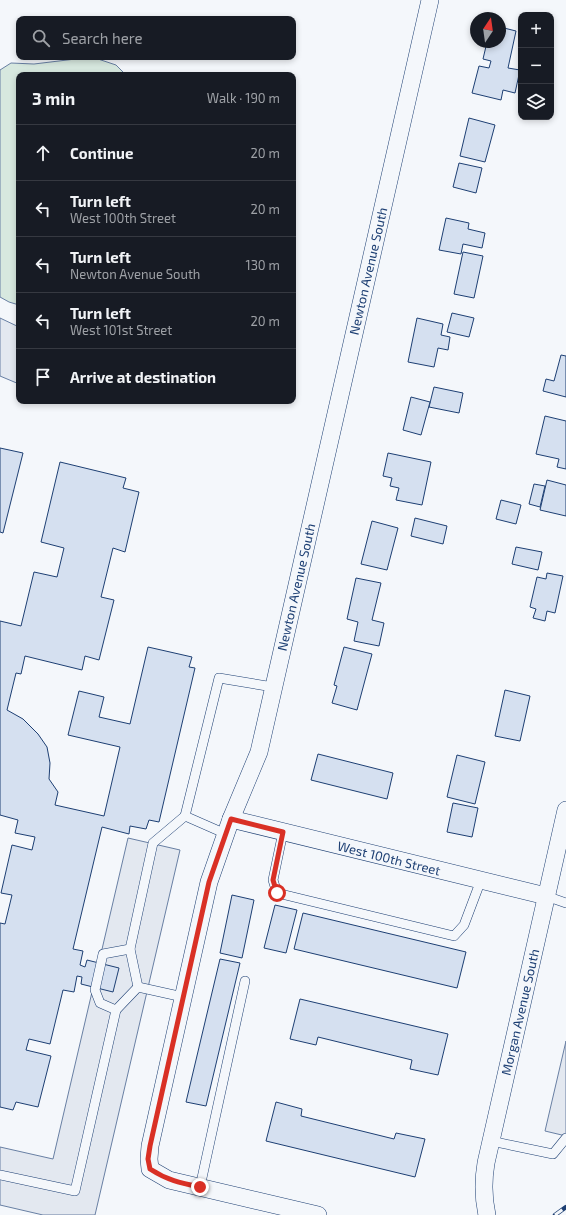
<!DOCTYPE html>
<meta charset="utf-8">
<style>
:root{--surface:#171b24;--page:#242831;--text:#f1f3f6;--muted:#9ea1a6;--line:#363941}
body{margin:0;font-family:"Exo 2",sans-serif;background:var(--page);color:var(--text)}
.controls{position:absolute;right:12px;top:12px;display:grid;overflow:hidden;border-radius:8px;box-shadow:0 2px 6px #0003}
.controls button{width:36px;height:36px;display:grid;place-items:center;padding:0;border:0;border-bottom:1px solid var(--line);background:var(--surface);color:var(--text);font:20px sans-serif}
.compass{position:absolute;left:470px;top:12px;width:36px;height:36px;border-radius:50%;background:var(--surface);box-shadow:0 2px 6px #0003;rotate:13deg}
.stop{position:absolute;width:12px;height:12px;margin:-9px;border:3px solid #d93025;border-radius:50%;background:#fff}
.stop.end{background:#d93025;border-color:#fff;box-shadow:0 1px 4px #0008}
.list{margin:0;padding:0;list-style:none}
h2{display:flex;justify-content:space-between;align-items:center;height:52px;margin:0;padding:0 16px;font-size:17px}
h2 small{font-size:13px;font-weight:400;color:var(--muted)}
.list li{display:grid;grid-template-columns:26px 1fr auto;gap:12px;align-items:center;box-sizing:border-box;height:56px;padding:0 16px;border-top:1px solid var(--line)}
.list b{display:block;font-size:15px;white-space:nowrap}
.list p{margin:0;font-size:13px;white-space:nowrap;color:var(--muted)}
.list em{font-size:13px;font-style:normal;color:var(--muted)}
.icon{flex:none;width:22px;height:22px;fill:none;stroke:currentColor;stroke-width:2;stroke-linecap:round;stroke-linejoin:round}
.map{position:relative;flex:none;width:566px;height:1215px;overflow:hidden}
.search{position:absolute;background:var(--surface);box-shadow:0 2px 6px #0003;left:16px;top:16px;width:280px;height:44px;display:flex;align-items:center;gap:10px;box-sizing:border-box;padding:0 14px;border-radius:8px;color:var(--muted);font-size:15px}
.panel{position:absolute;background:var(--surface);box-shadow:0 2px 6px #0003;left:16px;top:72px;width:280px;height:332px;border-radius:8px}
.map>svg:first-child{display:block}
.green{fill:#d7e8df;stroke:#687fa3}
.parking{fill:#e3e8f0;stroke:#687fa3}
.building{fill:#d5e0f0;stroke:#1d3f73}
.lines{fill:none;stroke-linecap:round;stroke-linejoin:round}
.lane-casing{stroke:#1d3f73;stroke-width:10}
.street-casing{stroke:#1d3f73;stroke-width:18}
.lane{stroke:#f4f7fb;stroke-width:9}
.street{stroke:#f4f7fb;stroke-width:17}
.rail-casing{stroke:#1d3f73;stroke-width:4.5}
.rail{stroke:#f4f7fb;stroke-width:3;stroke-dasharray:9;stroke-linecap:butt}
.route{stroke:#d93025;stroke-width:5}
.labels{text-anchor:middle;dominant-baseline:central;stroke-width:3;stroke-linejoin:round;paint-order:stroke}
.street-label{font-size:13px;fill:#1d3f73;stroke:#f4f7fb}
</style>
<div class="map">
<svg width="566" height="1215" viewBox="0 0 566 1215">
<rect width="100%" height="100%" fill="#f4f7fb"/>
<path class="green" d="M 92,57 L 116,65 L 126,75 L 19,75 L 19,305 L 9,302 L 0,297 L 0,70 L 11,63 L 34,64 Z"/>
<g class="parking">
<path d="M 0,318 L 19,327 L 19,384 L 0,376 Z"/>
<path d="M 128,838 L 180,850 L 95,1215 L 43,1215 L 0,1205 L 0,1147 L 53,1159 Z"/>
<path d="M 566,1041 L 566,1136 L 545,1131 Z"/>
</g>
<g class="building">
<path d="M 500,27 L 516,31 L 508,68 L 520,70 L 515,93 L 503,90 L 501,100 L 472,93 L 479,66 L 489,68 L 491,61 L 483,59 L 487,42 L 500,42 Z"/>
<path d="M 469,118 L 495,125 L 485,162 L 460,156 Z"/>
<path d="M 459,163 L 482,168 L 476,193 L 453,187 Z"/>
<path d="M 446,218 L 469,223 L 468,229 L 485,233 L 482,248 L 463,244 L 461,254 L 439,250 Z"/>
<path d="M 463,252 L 483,256 L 474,298 L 454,294 Z"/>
<path d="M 452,313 L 474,318 L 469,337 L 447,332 Z"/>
<path d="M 417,318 L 443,324 L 441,335 L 450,337 L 448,350 L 438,348 L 434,367 L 408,362 Z"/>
<path d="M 561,355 L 566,356 L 566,397 L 543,391 L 546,379 L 554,381 Z"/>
<path d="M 434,387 L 463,393 L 459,413 L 429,407 Z"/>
<path d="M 411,397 L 430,402 L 421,435 L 403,430 Z"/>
<path d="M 545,416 L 566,421 L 566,469 L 557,467 L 559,459 L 536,454 Z"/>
<path d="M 0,448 L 23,453 L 3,533 L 0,532 Z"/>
<path d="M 388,453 L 431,462 L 422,505 L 396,500 L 399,488 L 390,486 L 392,478 L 383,476 Z"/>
<path d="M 60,462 L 126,478 L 123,488 L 139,492 L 125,552 L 113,548 L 101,597 L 114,600 L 99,660 L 85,656 L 82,670 L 25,656 L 21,674 L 16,673 L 7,710 L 23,719 L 38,734 L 47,747 L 50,763 L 49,779 L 58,792 L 55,805 L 104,816 L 120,747 L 68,735 L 79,691 L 104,697 L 99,717 L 130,724 L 148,647 L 192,657 L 189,667 L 195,668 L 159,822 L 149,820 L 146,829 L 130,826 L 129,834 L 102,827 L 73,949 L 83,951 L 80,965 L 85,967 L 87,960 L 119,968 L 113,992 L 81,984 L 82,977 L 77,976 L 74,992 L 63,990 L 50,1044 L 29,1039 L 26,1050 L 51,1056 L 38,1107 L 16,1102 L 13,1110 L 0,1107 L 0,923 L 5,924 L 12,895 L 1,893 L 12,845 L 32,850 L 35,837 L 15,833 L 18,820 L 0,815 L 0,621 L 21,626 L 34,572 L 57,577 L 64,548 L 41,542 Z"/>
<path d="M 547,480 L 566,485 L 566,516 L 540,510 Z"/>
<path d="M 534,484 L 545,486 L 540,507 L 529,504 Z"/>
<path d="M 501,500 L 521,505 L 516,524 L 496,519 Z"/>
<path d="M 415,518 L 447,526 L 443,544 L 411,536 Z"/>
<path d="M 372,521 L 398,528 L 387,570 L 361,564 Z"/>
<path d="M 516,547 L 542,552 L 538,570 L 512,564 Z"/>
<path d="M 547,573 L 563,576 L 555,613 L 547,611 L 545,621 L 533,618 L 536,609 L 530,607 L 537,577 L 546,579 Z"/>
<path d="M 356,578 L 381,583 L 372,620 L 384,623 L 379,646 L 354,641 L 358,622 L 347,619 Z"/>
<path d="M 344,647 L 372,654 L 357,710 L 332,703 L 337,686 L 334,685 Z"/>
<path d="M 505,690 L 530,696 L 520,741 L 495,736 Z"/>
<path d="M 318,754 L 393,773 L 387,799 L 311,780 Z"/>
<path d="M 457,755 L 485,762 L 475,804 L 447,797 Z"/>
<path d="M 453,803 L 478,808 L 472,837 L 447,832 Z"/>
<path d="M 232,895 L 254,900 L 242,958 L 220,953 Z"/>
<path d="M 275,905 L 297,910 L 286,953 L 264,948 Z"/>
<path d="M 303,913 L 466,952 L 457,988 L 294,949 Z"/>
<path d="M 220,959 L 240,963 L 206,1106 L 186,1102 Z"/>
<path d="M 300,999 L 448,1034 L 438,1075 L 410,1069 L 412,1060 L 318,1037 L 316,1045 L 290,1039 Z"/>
<path d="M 276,1102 L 302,1109 L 301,1116 L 394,1139 L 396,1133 L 425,1139 L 415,1177 L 266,1141 Z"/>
</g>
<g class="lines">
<defs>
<g id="lane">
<path d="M 185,816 L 226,834"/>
<path d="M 283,832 L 273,880 L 277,893 L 454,936 L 464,925 L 481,880"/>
<path d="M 546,896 L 566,903"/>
<path d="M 138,987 L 130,949 L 153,843 L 185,816 L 219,678 L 273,687"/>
<path d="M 116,1010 L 100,1003 L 95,990 L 103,954 L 130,949"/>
<path d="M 491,1141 L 553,1154 L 566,1138"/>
<path d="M 0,1175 L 75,1191 L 116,1010 L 138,987 L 183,997"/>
<path d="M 200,1187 L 245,981"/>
</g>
<g id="street">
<path d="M 231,819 L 546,896"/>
<path d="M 318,1215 L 169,1180 L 150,1169 L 149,1159 L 150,1146 L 209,882 L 231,819 L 259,752 L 430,0"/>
<path d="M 487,1215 C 483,1197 483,1181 486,1163 L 566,810"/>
</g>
</defs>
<use href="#lane" class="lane-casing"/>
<use href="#street" class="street-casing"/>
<use href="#lane" class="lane"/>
<use href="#street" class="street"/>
<defs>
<path id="rail" d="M 555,1215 L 566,1207"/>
</defs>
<use href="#rail" class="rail-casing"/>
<use href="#rail" class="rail"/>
</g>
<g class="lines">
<path class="route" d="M 200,1187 C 180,1183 167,1180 150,1169 L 148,1159 L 150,1146 L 209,882 L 231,819 L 283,832 L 273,880 L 277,893"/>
</g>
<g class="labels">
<g class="street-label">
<text transform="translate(368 271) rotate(-77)">Newton Avenue South</text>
<text transform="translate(296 587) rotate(-77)">Newton Avenue South</text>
<text transform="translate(389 858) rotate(14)">West 100th Street</text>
<text transform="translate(520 1012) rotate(-77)">Morgan Avenue South</text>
</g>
</g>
</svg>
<div class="controls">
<button>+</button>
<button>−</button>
<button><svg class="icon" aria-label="layers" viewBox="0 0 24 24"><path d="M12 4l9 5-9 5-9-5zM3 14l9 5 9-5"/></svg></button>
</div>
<svg class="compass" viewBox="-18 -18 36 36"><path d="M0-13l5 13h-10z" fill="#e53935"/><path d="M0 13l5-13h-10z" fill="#9ea1a6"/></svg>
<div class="stop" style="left:277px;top:893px"></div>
<div class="stop end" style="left:200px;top:1187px"></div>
<div class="search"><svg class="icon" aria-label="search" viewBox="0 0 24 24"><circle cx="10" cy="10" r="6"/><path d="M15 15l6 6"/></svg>Search here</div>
<section class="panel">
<h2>3 min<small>Walk · 190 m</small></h2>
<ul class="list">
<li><svg class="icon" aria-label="ahead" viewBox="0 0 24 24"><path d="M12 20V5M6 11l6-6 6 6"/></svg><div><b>Continue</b></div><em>20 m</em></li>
<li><svg class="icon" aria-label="left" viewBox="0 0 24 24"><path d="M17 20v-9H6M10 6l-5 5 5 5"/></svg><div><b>Turn left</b><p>West 100th Street</p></div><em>20 m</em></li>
<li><svg class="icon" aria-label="left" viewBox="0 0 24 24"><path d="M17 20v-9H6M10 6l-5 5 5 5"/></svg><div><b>Turn left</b><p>Newton Avenue South</p></div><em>130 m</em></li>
<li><svg class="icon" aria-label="left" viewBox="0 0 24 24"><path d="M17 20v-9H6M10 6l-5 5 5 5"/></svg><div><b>Turn left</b><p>West 101st Street</p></div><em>20 m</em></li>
<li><svg class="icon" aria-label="arrive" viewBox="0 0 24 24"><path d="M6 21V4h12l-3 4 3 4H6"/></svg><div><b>Arrive at destination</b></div></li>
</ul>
</section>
</div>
